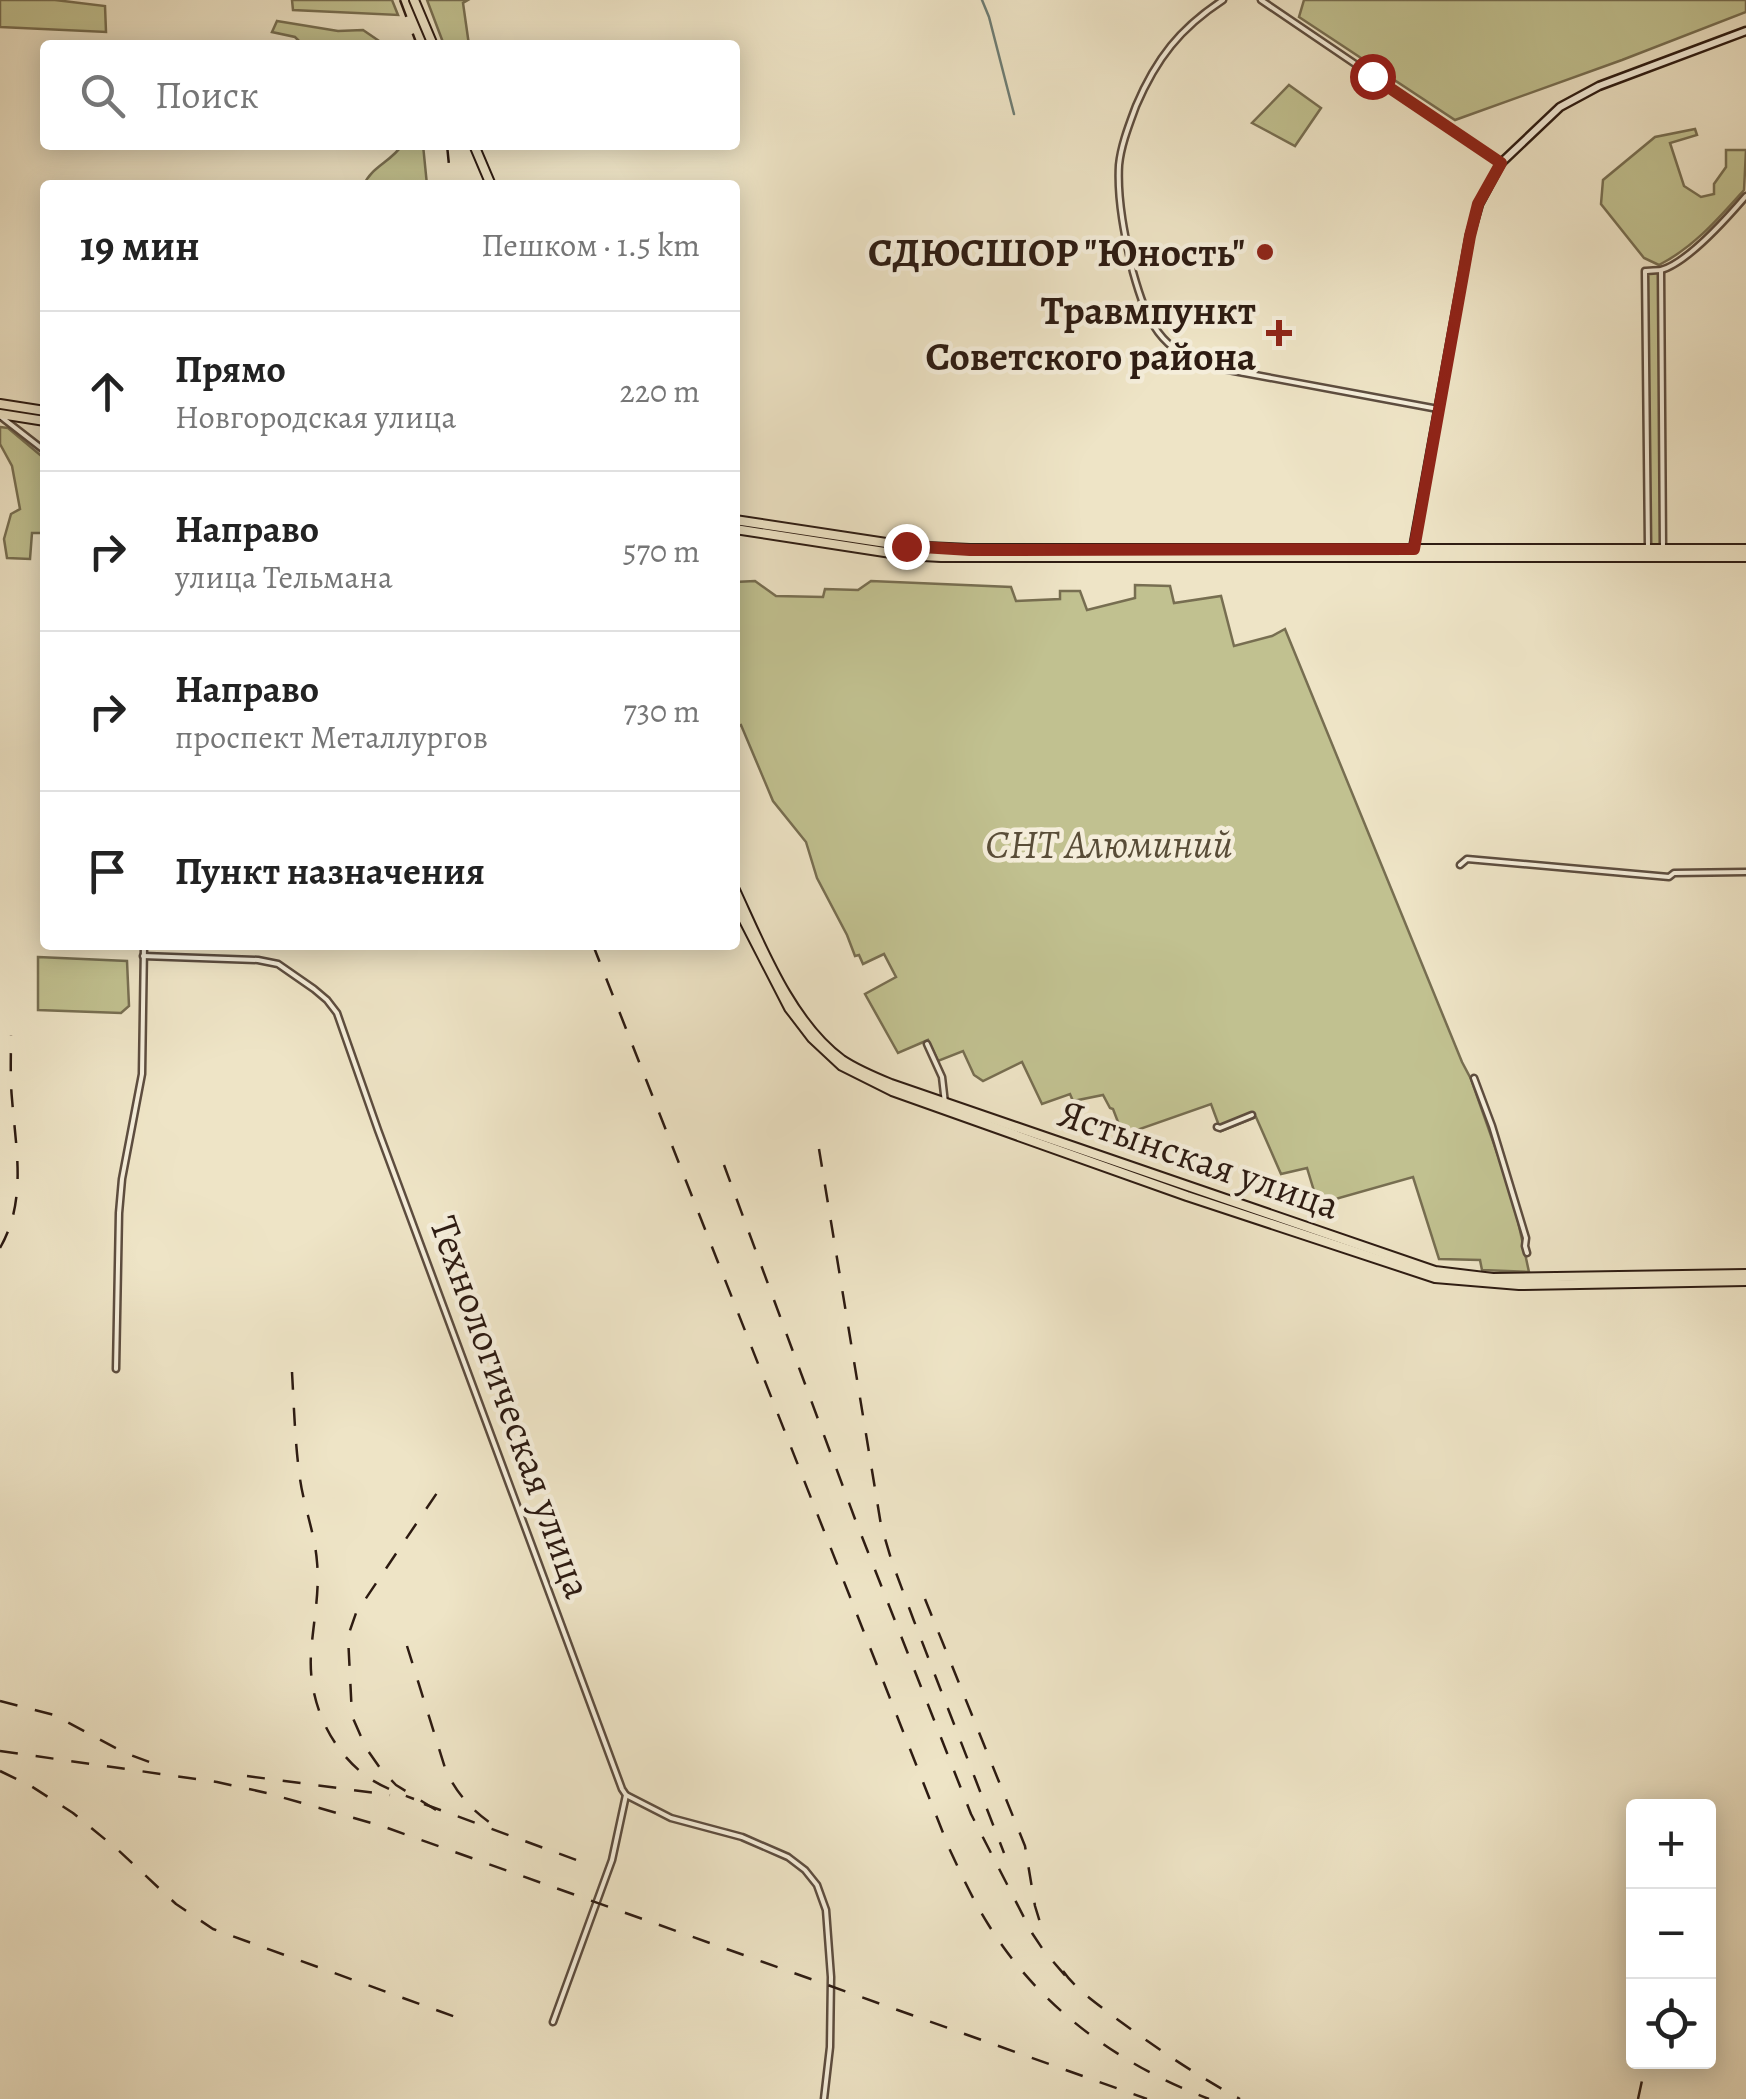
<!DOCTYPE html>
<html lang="ru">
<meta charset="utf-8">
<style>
:root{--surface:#fff;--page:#f6f6f6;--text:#222;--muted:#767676;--line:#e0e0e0}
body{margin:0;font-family:Alegreya,serif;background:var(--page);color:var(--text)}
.controls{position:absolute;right:30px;bottom:30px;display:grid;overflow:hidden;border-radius:10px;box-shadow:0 5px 25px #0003}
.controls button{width:90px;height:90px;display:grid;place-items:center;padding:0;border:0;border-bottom:2px solid var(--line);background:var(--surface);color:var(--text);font:50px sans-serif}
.stop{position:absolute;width:30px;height:30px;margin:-22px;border:8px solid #8f2418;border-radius:50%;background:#fff}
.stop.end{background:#8f2418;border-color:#fff;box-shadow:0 2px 10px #0008}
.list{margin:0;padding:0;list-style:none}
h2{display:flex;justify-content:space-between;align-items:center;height:130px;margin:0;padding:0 40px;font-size:42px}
h2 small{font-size:32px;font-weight:400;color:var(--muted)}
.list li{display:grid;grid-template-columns:65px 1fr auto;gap:30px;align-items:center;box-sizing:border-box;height:160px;padding:0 40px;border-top:2px solid var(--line)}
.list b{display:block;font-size:38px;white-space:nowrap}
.list p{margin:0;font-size:32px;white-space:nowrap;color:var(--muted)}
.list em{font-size:32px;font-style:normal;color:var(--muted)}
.icon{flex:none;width:55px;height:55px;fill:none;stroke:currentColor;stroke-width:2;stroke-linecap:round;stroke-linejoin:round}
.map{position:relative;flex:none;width:1746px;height:2099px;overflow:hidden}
.search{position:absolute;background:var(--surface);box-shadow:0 5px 25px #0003;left:40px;top:40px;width:700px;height:110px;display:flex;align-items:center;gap:25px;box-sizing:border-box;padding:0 35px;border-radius:10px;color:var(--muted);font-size:38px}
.panel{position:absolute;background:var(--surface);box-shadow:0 5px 25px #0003;left:40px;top:180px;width:700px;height:770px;border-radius:10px}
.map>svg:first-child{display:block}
.green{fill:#c1c190;stroke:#776e51;stroke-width:2.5}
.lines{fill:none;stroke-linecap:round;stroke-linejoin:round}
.stream{stroke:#6e7d74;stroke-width:2.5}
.street-casing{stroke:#5d4d3f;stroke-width:9}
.secondary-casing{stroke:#2d1b12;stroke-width:11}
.primary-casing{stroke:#2d1b12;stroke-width:12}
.street{stroke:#f4edda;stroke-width:4}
.secondary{stroke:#f4edda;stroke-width:6}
.primary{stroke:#eee4c6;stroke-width:8}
.rail{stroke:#2d1b12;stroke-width:2.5;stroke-dasharray:18 18;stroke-linecap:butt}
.route{stroke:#8f2418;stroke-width:12}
.poi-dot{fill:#8f2418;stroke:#f4edda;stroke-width:4}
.labels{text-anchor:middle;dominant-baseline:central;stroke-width:9;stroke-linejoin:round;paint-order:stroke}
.poi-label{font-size:40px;font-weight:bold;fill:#2d1b12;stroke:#f4edda;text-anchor:end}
.park-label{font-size:40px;font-style:italic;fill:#594d38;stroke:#f4edda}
.street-label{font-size:40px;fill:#2d1b12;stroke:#f4edda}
</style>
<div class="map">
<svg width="1746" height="2099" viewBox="0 0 1746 2099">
<rect width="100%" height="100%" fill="#eee4c6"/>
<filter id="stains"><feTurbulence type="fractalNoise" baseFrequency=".002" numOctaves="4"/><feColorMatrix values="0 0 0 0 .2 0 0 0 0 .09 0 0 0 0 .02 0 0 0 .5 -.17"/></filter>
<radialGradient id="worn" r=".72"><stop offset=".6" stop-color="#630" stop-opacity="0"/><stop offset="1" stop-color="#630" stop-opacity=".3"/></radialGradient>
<g class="green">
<path d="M 0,0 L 55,0 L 105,6 L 106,32 L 0,27 Z"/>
<path d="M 292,0 L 392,0 L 398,15 L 293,10 Z"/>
<path d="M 427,0 L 468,0 L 463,3 L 469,45 L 444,45 Z"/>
<path d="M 1304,0 L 1746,0 L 1746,12 L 1622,60 L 1455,120 L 1299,17 Z"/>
<path d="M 277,21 L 338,31 L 363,30 L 385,45 L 303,45 L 295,37 L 272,32 Z"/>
<path d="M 1289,85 L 1321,108 L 1295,146 L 1252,123 Z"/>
<path d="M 1695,129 L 1697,135 L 1670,143 L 1684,186 L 1701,197 L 1714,194 L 1714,184 L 1726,167 L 1726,150 L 1746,150 L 1744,190 C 1718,219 1694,247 1659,265 L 1644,258 L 1601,204 L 1603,180 L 1655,137 Z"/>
<path d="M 402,145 L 423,145 L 427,185 L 364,185 C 370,168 392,161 402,145 Z"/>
<path d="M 1661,270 L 1663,549 L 1648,549 L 1645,271 Z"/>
<path d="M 0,427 L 8,428 L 45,459 L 45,533 L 32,533 L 30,559 L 7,558 L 4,539 L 11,514 L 20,509 L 12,466 L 0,444 Z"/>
<path d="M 755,581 L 776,596 L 823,597 L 825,589 L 858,590 L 871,581 L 1011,587 L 1016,601 L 1060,599 L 1060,591 L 1080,591 L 1087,610 L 1135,598 L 1135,585 L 1170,586 L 1174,603 L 1221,596 L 1234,646 L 1272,636 L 1285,629 L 1462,1062 L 1471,1079 L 1513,1198 L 1529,1272 L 1482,1270 L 1480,1260 L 1439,1259 L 1413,1177 L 1318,1204 L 1307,1168 L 1281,1174 L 1256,1117 L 1221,1131 L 1211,1104 L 1123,1135 L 1113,1109 L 1110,1108 L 1103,1095 L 1073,1101 L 1070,1094 L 1042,1104 L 1022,1062 L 983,1081 L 974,1075 L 963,1051 L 938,1061 L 928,1040 L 898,1053 L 865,994 L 896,977 L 884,954 L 863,964 L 859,955 L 855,956 L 847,935 L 817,878 L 806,842 L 773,801 L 741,725 L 735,727 L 735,582 Z"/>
<path d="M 38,957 L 127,961 L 129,1006 L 121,1013 L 38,1010 Z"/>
</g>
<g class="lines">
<path class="stream" d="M 982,0 L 989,17 L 1014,114"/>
<defs>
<g id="street">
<path d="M 1223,0 C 1180,28 1156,59 1136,106 C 1129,125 1121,145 1119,165 C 1117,200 1125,238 1133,272 C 1147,322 1160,351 1212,367 L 1438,409"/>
<path d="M 1261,0 L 1501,163"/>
<path d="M 1661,270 L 1663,549"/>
<path d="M 0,416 L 45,451"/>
<path d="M 1648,546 L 1645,271 C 1646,271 1660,270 1661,270 C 1687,263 1728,217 1746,196"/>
<path d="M 1460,865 L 1467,859 L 1669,877 L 1674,873 L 1746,872"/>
<path d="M 143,956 L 258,960 L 278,964 L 314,989 L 327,1000 L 337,1013 L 378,1130 L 622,1789 L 626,1795 L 612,1860 L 553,2022"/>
<path d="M 927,1044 L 942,1077 L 945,1103"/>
<path d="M 1474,1078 L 1492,1126 L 1526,1238 L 1525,1246 L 1527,1253"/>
<path d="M 1217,1127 L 1220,1128 L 1252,1115"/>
<path d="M 116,1369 L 119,1213 L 122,1179 L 142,1074 L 144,945"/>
<path d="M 626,1795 L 671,1818 L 742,1837 L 788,1857 L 805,1870 L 817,1885 L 826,1910 L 831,1977 L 830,2047 L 824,2099"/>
</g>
<path id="secondary" d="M 1413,549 L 1470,235 L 1479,204 L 1501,163 L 1560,107 L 1599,86 L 1746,31"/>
<g id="primary">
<path d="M 414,0 L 433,45"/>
<path d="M 474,145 L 491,185"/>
<path d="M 0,404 L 45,411"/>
<path d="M 0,414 L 45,421"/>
<path d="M 735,520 L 906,546 L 970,549 L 1746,549"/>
<path d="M 735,529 L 904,555 L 941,557 L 1746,557"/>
<path d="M 735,890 C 761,946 791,1023 842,1060 C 857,1070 874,1077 891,1084 L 1435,1271 L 1493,1278 L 1746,1274"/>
<path d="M 735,903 L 789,1008 L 812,1038 L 842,1066 L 892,1091 L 1187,1196 L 1435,1278 L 1519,1285 L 1746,1281"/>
</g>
</defs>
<use href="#street" class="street-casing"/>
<use href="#secondary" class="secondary-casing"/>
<use href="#primary" class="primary-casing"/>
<use href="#street" class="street"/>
<use href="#secondary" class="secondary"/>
<use href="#primary" class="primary"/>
<g class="rail">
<path d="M 400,0 L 417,45"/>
<path d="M 447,145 L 451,185"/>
<path d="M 593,945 L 949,1848 C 961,1874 973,1900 988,1924 C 1039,2007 1119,2065 1209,2099"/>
<path d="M 819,1149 L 881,1525 L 892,1562 L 914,1621 L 1004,1853"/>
<path d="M 724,1165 L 855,1519 L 971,1814 L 1032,1933 L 1044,1951 L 1069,1980"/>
<path d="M 0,1248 C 27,1201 16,1150 12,1099 C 10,1078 11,1056 11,1035"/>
<path d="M 292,1372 C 294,1407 295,1444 300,1479 C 304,1507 315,1534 317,1562 C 320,1593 313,1623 311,1654 C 308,1700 329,1748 366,1776 C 380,1786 398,1793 414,1799"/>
<path d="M 925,1599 L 1025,1846 L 1035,1906 L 1044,1935"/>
<path d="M 407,1646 L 446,1771 C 457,1793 471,1810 492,1824"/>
<path d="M 0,1701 L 54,1715 L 125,1753 L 152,1763"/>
<path d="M 0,1751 L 217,1782 L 267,1793 L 382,1826 L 1147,2099"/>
<path d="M 0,1771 L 31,1786 L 73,1813 L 117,1849 L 176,1904 L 213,1929 L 461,2019"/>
<path d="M 247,1776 L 390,1795"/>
<path d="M 424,1804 L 579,1861"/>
<path d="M 436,1810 L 396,1785 L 380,1768 L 366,1748 L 352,1716 L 348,1636 L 356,1613 L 443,1484"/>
<path d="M 1063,1971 C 1075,1988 1092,2000 1109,2013 C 1150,2044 1194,2074 1240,2099"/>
<path d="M 1638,2099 L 1646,2062"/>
</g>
</g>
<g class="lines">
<path class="route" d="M 906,546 L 970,550 L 1414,549 L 1470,236 L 1478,204 L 1501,163 L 1372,76"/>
</g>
<g class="poi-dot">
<circle cx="1265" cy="252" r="10"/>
<path d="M1274 318h10v10h10v10h-10v10h-10v-10h-10v-10h10z"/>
</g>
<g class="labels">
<g class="poi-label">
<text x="1245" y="252">СДЮСШОР "Юность"</text>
<text x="1256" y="310">Травмпункт<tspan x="1256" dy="46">Советского района</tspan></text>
</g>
<g class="park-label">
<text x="1109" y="844">СНТ Алюминий</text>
</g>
<g class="street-label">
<text transform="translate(1199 1159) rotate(19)">Ястынская улица</text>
<text transform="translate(511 1407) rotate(70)">Технологическая улица</text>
</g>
</g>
<rect width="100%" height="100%" filter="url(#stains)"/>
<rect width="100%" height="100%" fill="url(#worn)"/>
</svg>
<div class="controls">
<button>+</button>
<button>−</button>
<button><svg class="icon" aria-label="locate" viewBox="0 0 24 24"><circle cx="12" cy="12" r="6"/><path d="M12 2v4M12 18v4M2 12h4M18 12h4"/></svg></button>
</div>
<div class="stop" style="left:1372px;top:76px"></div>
<div class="stop end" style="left:906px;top:546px"></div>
<div class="search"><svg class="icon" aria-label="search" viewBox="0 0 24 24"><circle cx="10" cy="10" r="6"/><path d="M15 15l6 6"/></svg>Поиск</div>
<section class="panel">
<h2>19 мин<small>Пешком · 1.5 km</small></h2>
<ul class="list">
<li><svg class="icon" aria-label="ahead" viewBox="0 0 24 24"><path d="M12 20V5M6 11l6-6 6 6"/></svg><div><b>Прямо</b><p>Новгородская улица</p></div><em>220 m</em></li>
<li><svg class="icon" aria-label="right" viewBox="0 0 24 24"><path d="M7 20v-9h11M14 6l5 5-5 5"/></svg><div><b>Направо</b><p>улица Тельмана</p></div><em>570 m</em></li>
<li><svg class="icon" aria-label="right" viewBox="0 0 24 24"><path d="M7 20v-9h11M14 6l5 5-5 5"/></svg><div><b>Направо</b><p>проспект Металлургов</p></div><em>730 m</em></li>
<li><svg class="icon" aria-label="arrive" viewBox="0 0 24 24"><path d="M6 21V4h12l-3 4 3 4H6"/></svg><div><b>Пункт назначения</b></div></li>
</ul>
</section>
</div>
